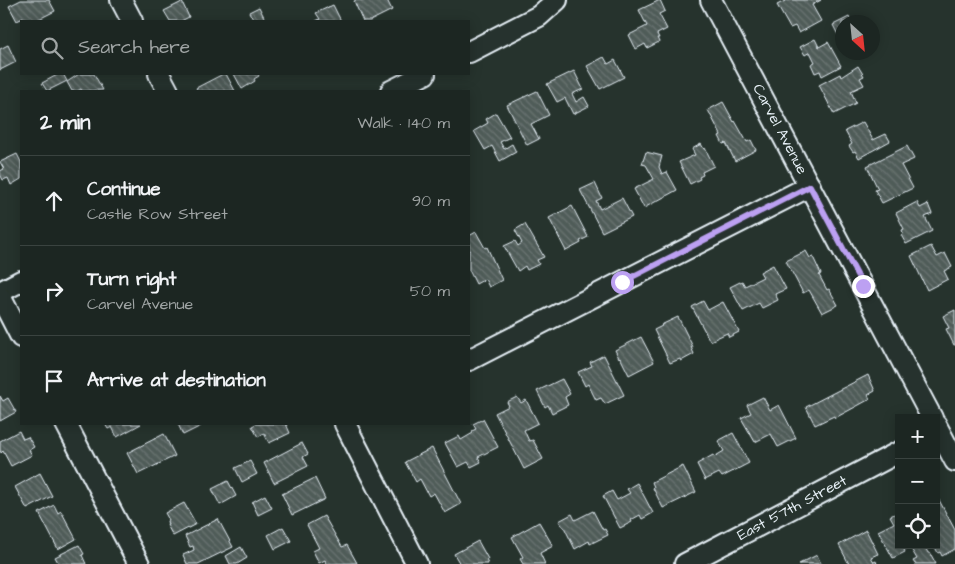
<!DOCTYPE html>
<meta charset="utf-8">
<style>
:root{--surface:#1c2622;--page:#252e2a;--text:#f1f3f6;--muted:#a0a5a5;--line:#3a4340}
body{margin:0;font-family:"Architects Daughter",sans-serif;background:var(--page);color:var(--text)}
.controls{position:absolute;right:15px;bottom:15px;display:grid;overflow:hidden;border-radius:0px;box-shadow:0 2px 12px #0003}
.controls button{width:45px;height:45px;display:grid;place-items:center;padding:0;border:0;border-bottom:1px solid var(--line);background:var(--surface);color:var(--text);font:25px sans-serif}
.compass{position:absolute;left:835px;top:15px;width:45px;height:45px;border-radius:50%;background:var(--surface);box-shadow:0 2px 12px #0003;rotate:153deg}
.stop{position:absolute;width:15px;height:15px;margin:-11px;border:4px solid #bca0f2;border-radius:50%;background:#fff}
.stop.end{background:#bca0f2;border-color:#fff;box-shadow:0 1px 5px #0008}
.list{margin:0;padding:0;list-style:none}
h2{display:flex;justify-content:space-between;align-items:center;height:65px;margin:0;padding:0 20px;font-size:21px}
h2 small{font-size:16px;font-weight:400;color:var(--muted)}
.list li{display:grid;grid-template-columns:32px 1fr auto;gap:15px;align-items:center;box-sizing:border-box;height:90px;padding:0 20px;border-top:1px solid var(--line)}
.list b{display:block;font-size:19px;white-space:nowrap}
.list p{margin:0;font-size:16px;white-space:nowrap;color:var(--muted)}
.list em{font-size:16px;font-style:normal;color:var(--muted)}
.icon{flex:none;width:28px;height:28px;fill:none;stroke:currentColor;stroke-width:2;stroke-linecap:round;stroke-linejoin:round}
.map{position:relative;flex:none;width:955px;height:564px;overflow:hidden}
.search{position:absolute;background:var(--surface);box-shadow:0 2px 12px #0003;left:20px;top:20px;width:450px;height:55px;display:flex;align-items:center;gap:12px;box-sizing:border-box;padding:0 18px;border-radius:0px;color:var(--muted);font-size:19px}
.panel{position:absolute;background:var(--surface);box-shadow:0 2px 12px #0003;left:20px;top:90px;width:450px;height:335px;border-radius:0px}
.map>svg:first-child{display:block}
.building{fill:url(#building-back-hatch);stroke:#e8f1f8}
.lines{fill:none;stroke-linecap:round;stroke-linejoin:round}
.street-casing{stroke:#e8f1f8;stroke-width:24}
.street{stroke:#26332d;stroke-width:20}
.route{stroke:#bca0f2;stroke-width:6}
.labels{text-anchor:middle;dominant-baseline:central;stroke-width:4;stroke-linejoin:round;paint-order:stroke}
.street-label{font-size:15px;fill:#e8f1f8;stroke:#26332d}
</style>
<div class="map">
<svg width="955" height="564" viewBox="0 0 955 564">
<defs>
<pattern id="building-back-hatch" width="6" height="6" patternUnits="userSpaceOnUse" patternTransform="scale(1.25)"><rect width="6" height="6" fill="#505c59"/><path d="M-1 5l2 2M0 0l6 6M5-1l2 2" fill="none" stroke="#697472"/></pattern>
</defs>
<rect width="100%" height="100%" fill="#26332d"/>
<filter id="ink" filterUnits="userSpaceOnUse"><feTurbulence type="fractalNoise" baseFrequency=".02" numOctaves="2"/><feDisplacementMap in="SourceGraphic" scale="10" xChannelSelector="R" yChannelSelector="G"/><feConvolveMatrix kernelMatrix="1 2 1 2 8 2 1 2 1" color-interpolation-filters="sRGB"/></filter>
<g filter="url(#ink)">
<g class="building">
<path d="M 21,0 L 49,0 L 55,11 L 35,21 L 25,21 L 23,18 L 17,21 L 9,6 Z"/>
<path d="M 356,0 L 387,0 L 392,10 L 370,21 L 363,21 L 354,1 Z"/>
<path d="M 660,0 L 665,11 L 659,14 L 667,29 L 657,34 L 659,38 L 657,38 L 659,42 L 647,48 L 645,44 L 636,49 L 629,35 L 647,26 L 639,10 Z"/>
<path d="M 787,0 L 821,0 L 812,5 L 821,21 L 799,33 L 795,26 L 790,28 L 777,5 Z"/>
<path d="M 182,2 L 189,17 L 181,21 L 170,21 L 164,11 Z"/>
<path d="M 333,5 L 341,21 L 316,21 L 320,19 L 316,13 Z"/>
<path d="M 259,7 L 266,21 L 254,21 L 249,12 Z"/>
<path d="M 849,17 L 852,22 L 842,22 L 842,40 L 841,41 L 833,25 Z"/>
<path d="M 815,39 L 819,47 L 828,42 L 841,66 L 822,76 L 820,71 L 815,73 L 811,64 L 815,62 L 810,52 L 805,55 L 800,47 Z"/>
<path d="M 8,45 L 16,62 L 0,70 L 0,49 Z"/>
<path d="M 604,57 L 608,64 L 615,60 L 624,77 L 600,89 L 587,66 Z"/>
<path d="M 858,66 L 864,76 L 860,78 L 864,85 L 851,91 L 856,103 L 834,114 L 819,85 L 840,74 L 841,77 Z"/>
<path d="M 574,71 L 583,89 L 572,94 L 576,102 L 584,97 L 589,106 L 573,114 L 565,98 L 557,102 L 547,84 Z"/>
<path d="M 59,74 L 63,74 L 67,81 L 47,91 L 42,83 Z"/>
<path d="M 79,74 L 94,74 L 103,90 L 82,91 L 81,89 L 77,91 L 72,91 L 67,82 Z"/>
<path d="M 223,74 L 226,74 L 235,91 L 198,91 L 196,88 Z"/>
<path d="M 234,74 L 258,74 L 259,76 L 254,79 L 255,81 L 242,89 Z"/>
<path d="M 537,91 L 549,115 L 531,124 L 539,139 L 527,145 L 507,105 Z"/>
<path d="M 723,102 L 734,122 L 735,121 L 747,142 L 751,140 L 756,150 L 735,161 L 726,143 L 723,144 L 719,136 L 721,135 L 708,110 Z"/>
<path d="M 496,113 L 510,137 L 500,142 L 504,149 L 512,144 L 516,152 L 500,161 L 492,146 L 485,150 L 474,131 L 488,123 L 486,119 Z"/>
<path d="M 863,122 L 873,140 L 886,134 L 890,141 L 859,158 L 855,151 L 853,152 L 849,146 L 852,144 L 845,131 Z"/>
<path d="M 701,144 L 704,149 L 705,148 L 714,166 L 702,172 L 703,175 L 699,177 L 700,179 L 690,184 L 679,162 L 695,155 L 692,149 Z"/>
<path d="M 907,146 L 914,159 L 901,165 L 913,188 L 882,203 L 875,190 L 878,189 L 867,166 Z"/>
<path d="M 646,152 L 662,156 L 659,167 L 662,174 L 667,172 L 677,190 L 644,208 L 634,189 L 654,179 L 646,165 L 642,164 Z"/>
<path d="M 17,154 L 21,162 L 21,179 L 11,185 L 8,178 L 3,180 L 0,174 L 0,171 L 4,169 L 0,162 Z"/>
<path d="M 595,183 L 602,198 L 596,201 L 600,209 L 622,198 L 632,217 L 602,232 L 580,190 Z"/>
<path d="M 917,202 L 920,208 L 928,204 L 932,214 L 925,217 L 932,231 L 906,244 L 901,235 L 903,233 L 902,230 L 904,229 L 896,213 Z"/>
<path d="M 572,206 L 588,237 L 580,241 L 581,243 L 566,251 L 549,218 Z"/>
<path d="M 525,224 L 544,257 L 537,260 L 539,264 L 527,270 L 525,266 L 518,271 L 504,246 L 515,241 L 518,246 L 522,243 L 515,230 Z"/>
<path d="M 476,232 L 485,248 L 487,247 L 502,280 L 489,287 L 485,279 L 476,284 L 469,270 L 469,251 L 470,250 L 469,248 L 469,236 Z"/>
<path d="M 931,246 L 937,257 L 945,253 L 952,267 L 944,271 L 948,279 L 927,290 L 911,256 Z"/>
<path d="M 806,251 L 810,258 L 813,257 L 821,274 L 819,275 L 827,290 L 829,289 L 838,305 L 822,313 L 809,290 L 803,293 L 786,261 Z"/>
<path d="M 773,265 L 786,289 L 775,294 L 778,300 L 762,308 L 759,303 L 743,311 L 730,287 L 742,281 L 745,286 L 763,277 L 760,272 Z"/>
<path d="M 703,301 L 708,310 L 723,302 L 739,332 L 729,337 L 727,333 L 710,341 L 692,307 Z"/>
<path d="M 955,310 L 955,345 L 954,345 L 946,329 L 949,328 L 943,316 Z"/>
<path d="M 678,317 L 693,347 L 691,347 L 694,354 L 681,361 L 680,359 L 670,363 L 654,330 L 662,326 L 661,325 Z"/>
<path d="M 641,337 L 654,362 L 629,375 L 620,357 L 619,358 L 615,350 Z"/>
<path d="M 604,355 L 624,395 L 605,404 L 601,398 L 596,400 L 588,384 L 585,386 L 578,372 L 592,366 L 590,362 Z"/>
<path d="M 868,375 L 875,391 L 868,395 L 870,399 L 835,418 L 834,416 L 815,425 L 806,407 Z"/>
<path d="M 562,379 L 570,394 L 565,397 L 568,405 L 552,413 L 548,405 L 545,407 L 537,391 Z"/>
<path d="M 0,396 L 3,401 L 8,398 L 16,412 L 0,421 Z"/>
<path d="M 517,397 L 521,403 L 526,400 L 538,423 L 524,430 L 529,441 L 533,440 L 543,459 L 524,469 L 495,413 L 509,406 L 507,402 Z"/>
<path d="M 763,397 L 770,410 L 779,405 L 796,438 L 778,447 L 771,434 L 755,442 L 741,418 L 751,413 L 747,405 Z"/>
<path d="M 483,419 L 498,447 L 478,457 L 481,462 L 471,467 L 468,462 L 458,467 L 445,443 L 459,436 L 461,440 L 473,433 L 472,431 L 476,429 L 473,424 Z"/>
<path d="M 105,424 L 141,424 L 117,437 L 112,427 L 108,429 Z"/>
<path d="M 178,424 L 200,424 L 201,426 L 183,435 Z"/>
<path d="M 256,424 L 286,424 L 290,433 L 269,443 L 264,433 L 258,437 L 252,426 Z"/>
<path d="M 19,431 L 23,439 L 28,437 L 34,447 L 29,450 L 32,455 L 11,466 L 3,451 L 1,453 L 0,450 L 0,441 Z"/>
<path d="M 733,433 L 749,463 L 722,477 L 719,473 L 705,480 L 697,464 L 713,455 L 714,457 L 724,451 L 718,441 Z"/>
<path d="M 164,434 L 175,456 L 138,474 L 127,453 Z"/>
<path d="M 302,443 L 308,454 L 303,457 L 308,466 L 274,483 L 264,463 Z"/>
<path d="M 432,448 L 461,504 L 445,513 L 434,493 L 429,496 L 420,479 L 416,482 L 405,462 Z"/>
<path d="M 250,461 L 257,474 L 242,482 L 235,468 Z"/>
<path d="M 683,466 L 696,492 L 663,508 L 653,488 L 654,487 L 652,482 Z"/>
<path d="M 40,473 L 52,496 L 27,509 L 15,487 Z"/>
<path d="M 315,478 L 325,499 L 292,515 L 282,494 Z"/>
<path d="M 228,481 L 236,496 L 220,505 L 212,489 Z"/>
<path d="M 637,483 L 653,513 L 642,519 L 640,515 L 631,520 L 632,522 L 620,528 L 603,496 L 612,491 L 617,500 L 630,493 L 627,489 Z"/>
<path d="M 265,495 L 272,508 L 258,515 L 252,502 Z"/>
<path d="M 939,500 L 955,530 L 955,549 L 942,556 L 940,552 L 938,553 L 934,545 L 936,545 L 936,502 Z"/>
<path d="M 184,503 L 196,524 L 173,536 L 167,525 L 168,525 L 167,521 L 169,520 L 165,513 Z"/>
<path d="M 54,505 L 58,513 L 61,511 L 76,539 L 58,549 L 39,513 Z"/>
<path d="M 593,511 L 603,530 L 605,529 L 608,535 L 590,544 L 589,541 L 575,549 L 564,527 L 563,527 L 559,521 L 572,514 L 575,520 Z"/>
<path d="M 899,512 L 899,545 L 924,545 L 928,553 L 930,553 L 936,564 L 915,564 L 913,561 L 917,559 L 910,547 L 904,550 L 905,552 L 893,558 L 878,531 L 894,523 L 890,516 Z"/>
<path d="M 324,516 L 342,547 L 347,545 L 357,563 L 327,564 L 325,560 L 319,563 L 313,551 L 319,548 L 307,525 Z"/>
<path d="M 218,519 L 233,547 L 198,564 L 187,564 L 183,555 L 194,550 L 193,546 L 190,547 L 185,536 Z"/>
<path d="M 539,522 L 553,546 L 540,553 L 545,564 L 523,564 L 520,559 L 523,557 L 512,537 Z"/>
<path d="M 283,527 L 291,541 L 275,549 L 268,535 Z"/>
<path d="M 866,530 L 878,554 L 871,557 L 874,562 L 876,561 L 877,564 L 849,564 L 839,545 Z"/>
<path d="M 478,541 L 488,559 L 486,560 L 488,564 L 460,564 L 454,554 Z"/>
<path d="M 79,545 L 84,554 L 82,555 L 86,564 L 59,564 L 55,557 Z"/>
<path d="M 241,547 L 247,558 L 237,564 L 230,564 L 226,556 Z"/>
<path d="M 817,555 L 821,564 L 799,564 Z"/>
</g>
<g class="lines">
<defs>
<g id="street">
<path d="M 121,0 L 132,21"/>
<path d="M 711,0 L 932,418"/>
<path d="M 469,52 L 539,16 L 557,0"/>
<path d="M 159,74 L 168,91"/>
<path d="M 391,91 L 425,74"/>
<path d="M 0,292 L 21,281"/>
<path d="M 0,296 L 21,337"/>
<path d="M 469,360 L 810,186"/>
<path d="M 66,424 L 139,564"/>
<path d="M 345,424 L 417,564"/>
<path d="M 936,425 L 955,461"/>
<path d="M 685,564 L 899,452"/>
</g>
</defs>
<use href="#street" class="street-casing"/>
<use href="#street" class="street"/>
</g>
</g>
<g class="lines" filter="url(#ink)">
<path class="route" d="M 622,282 L 810,186 L 863,286"/>
</g>
<g class="labels">
<g class="street-label">
<text transform="translate(780 129) rotate(62)">Carvel Avenue</text>
<text transform="translate(792 508) rotate(-28)">East 57th Street</text>
</g>
</g>
</svg>
<div class="controls">
<button>+</button>
<button>−</button>
<button><svg class="icon" aria-label="locate" viewBox="0 0 24 24"><circle cx="12" cy="12" r="6"/><path d="M12 2v4M12 18v4M2 12h4M18 12h4"/></svg></button>
</div>
<svg class="compass" viewBox="-18 -18 36 36"><path d="M0-13l5 13h-10z" fill="#e53935"/><path d="M0 13l5-13h-10z" fill="#a0a5a5"/></svg>
<div class="stop" style="left:622px;top:282px"></div>
<div class="stop end" style="left:863px;top:286px"></div>
<div class="search"><svg class="icon" aria-label="search" viewBox="0 0 24 24"><circle cx="10" cy="10" r="6"/><path d="M15 15l6 6"/></svg>Search here</div>
<section class="panel">
<h2>2 min<small>Walk · 140 m</small></h2>
<ul class="list">
<li><svg class="icon" aria-label="ahead" viewBox="0 0 24 24"><path d="M12 20V5M6 11l6-6 6 6"/></svg><div><b>Continue</b><p>Castle Row Street</p></div><em>90 m</em></li>
<li><svg class="icon" aria-label="right" viewBox="0 0 24 24"><path d="M7 20v-9h11M14 6l5 5-5 5"/></svg><div><b>Turn right</b><p>Carvel Avenue</p></div><em>50 m</em></li>
<li><svg class="icon" aria-label="arrive" viewBox="0 0 24 24"><path d="M6 21V4h12l-3 4 3 4H6"/></svg><div><b>Arrive at destination</b></div></li>
</ul>
</section>
</div>
